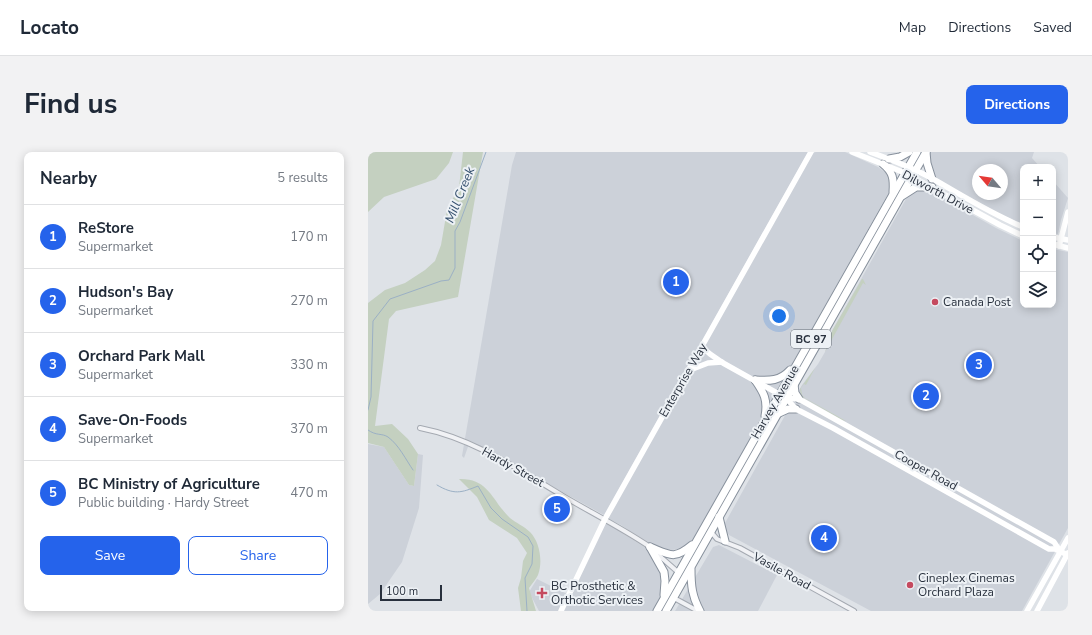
<!DOCTYPE html>
<meta charset="utf-8">
<style>
:root{--surface:#fff;--page:#f2f2f3;--text:#1f2937;--muted:#747a83;--line:#e0e1e3;--accent:#2563eb}
body{margin:0;font-family:"Nunito Sans",sans-serif;background:var(--page);color:var(--text)}
.controls{position:absolute;right:12px;top:12px;display:grid;overflow:hidden;border-radius:8px;box-shadow:0 2px 10px #0003}
.controls button{width:36px;height:36px;display:grid;place-items:center;padding:0;border:0;border-bottom:1px solid var(--line);background:var(--surface);color:var(--text);font:20px sans-serif}
.compass{position:absolute;left:604px;top:12px;width:36px;height:36px;border-radius:50%;background:var(--surface);box-shadow:0 2px 10px #0003;rotate:299deg}
.scale{position:absolute;left:12px;bottom:10px;width:62px;box-sizing:border-box;padding-left:4px;border:2px solid #28303d;border-top:0;font-size:11px;line-height:14px;white-space:nowrap;color:#28303d;-webkit-text-stroke:3px #edf1f5;paint-order:stroke}
.you{position:absolute;left:411px;top:164px;width:14px;height:14px;margin:-10px;border:3px solid #fff;border-radius:50%;background:#1a73e8;box-shadow:0 0 0 6px #1a73e833}
.badge{display:grid;place-items:center;width:26px;height:26px;border-radius:50%;background:var(--accent);color:#fff;font-size:13px;font-weight:700}
.pin{position:absolute;translate:-50% -50%;border:2px solid #fff;box-shadow:0 1px 4px #0006}
.list{margin:0;padding:0;list-style:none}
h2{display:flex;justify-content:space-between;align-items:center;height:52px;margin:0;padding:0 16px;font-size:17px}
h2 small{font-size:13px;font-weight:400;color:var(--muted)}
.list li{display:grid;grid-template-columns:26px 1fr auto;gap:12px;align-items:center;box-sizing:border-box;height:64px;padding:0 16px;border-top:1px solid var(--line)}
.list b{display:block;font-size:15px;white-space:nowrap}
.list p{margin:0;font-size:13px;white-space:nowrap;color:var(--muted)}
.list em{font-size:13px;font-style:normal;color:var(--muted)}
.actions{display:flex;gap:8px;padding:12px 16px}
.actions a{flex:1;padding:9px 0;border:1px solid var(--accent);border-radius:8px;text-align:center;font-size:14px;color:var(--accent)}
.actions .main{background:var(--accent);color:#fff}
.icon{flex:none;width:22px;height:22px;fill:none;stroke:currentColor;stroke-width:2;stroke-linecap:round;stroke-linejoin:round}
.map{position:relative;flex:none;width:700px;height:459px;overflow:hidden;border-radius:8px}
header{display:flex;align-items:center;gap:24px;box-sizing:border-box;height:56px;padding:0 20px;background:var(--surface);border-bottom:1px solid var(--line)}
header strong{font-size:19px}
nav{display:flex;gap:22px;margin-inline-start:auto;font-size:14px}
.intro{display:flex;align-items:center;justify-content:space-between;box-sizing:border-box;height:96px;padding:0 24px}
h1{margin:0;font-size:28px}
.button{padding:10px 18px;border-radius:8px;background:var(--accent);color:#fff;font-size:14px;font-weight:700}
main{display:flex;gap:24px;padding:0 24px}
aside{flex:1;background:var(--surface);border-radius:8px;box-shadow:0 2px 10px #0003}
.map>svg:first-child{display:block}
.built{fill:#ccd1d9;fill-rule:evenodd}
.green{fill:#c4d0c0}
.lines{fill:none;stroke-linecap:round;stroke-linejoin:round}
.stream{stroke:#9bb0c5;stroke-width:1}
.street-casing{stroke:#a4a9b1;stroke-width:6}
.highway-casing{stroke:#87909c;stroke-width:9}
.street{stroke:#f1f2f5;stroke-width:4}
.secondary{stroke:#fff;stroke-width:5.5}
.highway{stroke:#fff;stroke-width:7}
.poi-dot{fill:#c54a5f;stroke:#edf1f5;stroke-width:1.5}
.labels{text-anchor:middle;dominant-baseline:central;stroke-width:4;stroke-linejoin:round;paint-order:stroke}
.shield{fill:#edf1f5;stroke:#636a74;stroke-width:1}
.shield-label{font-size:11px;font-weight:bold;fill:#28303d}
.street-label{font-size:12px;fill:#28303d;stroke:#edf1f5}
.poi-label{font-size:12px;fill:#28303d;stroke:#edf1f5;text-anchor:start}
.water-label{font-size:13px;font-style:italic;fill:#35506e;stroke:#edf1f5}
</style>
<header>
<strong>Locato</strong>
<nav><a>Map</a><a>Directions</a><a>Saved</a></nav>
</header>
<div class="intro"><h1>Find us</h1><a class="button">Directions</a></div>
<main>
<aside>
<h2>Nearby<small>5 results</small></h2>
<ul class="list">
<li><span class="badge">1</span><div><b>ReStore</b><p>Supermarket</p></div><em>170 m</em></li>
<li><span class="badge">2</span><div><b>Hudson's Bay</b><p>Supermarket</p></div><em>270 m</em></li>
<li><span class="badge">3</span><div><b>Orchard Park Mall</b><p>Supermarket</p></div><em>330 m</em></li>
<li><span class="badge">4</span><div><b>Save-On-Foods</b><p>Supermarket</p></div><em>370 m</em></li>
<li><span class="badge">5</span><div><b>BC Ministry of Agriculture</b><p>Public building · Hardy Street</p></div><em>470 m</em></li>
</ul>
<div class="actions"><a class="main">Save</a><a>Share</a></div>
</aside>
<div class="map">
<svg width="700" height="459" viewBox="0 0 700 459">
<rect width="100%" height="100%" fill="#dee2e7"/>
<g class="built">
<path d="M 148,0 L 440,0 L 236,363 L 102,289 L 96,306 L 94,304 L 144,13 Z"/>
<path d="M 448,0 L 477,0 L 510,15 L 521,23 L 521,40 L 324,389 L 313,397 L 303,398 L 283,394 L 253,373 L 239,366 L 445,1 Z"/>
<path d="M 562,0 L 666,0 L 664,6 L 672,15 L 655,15 L 655,73 L 620,56 L 564,25 L 560,11 ZM 610,18 L 634,18 L 634,42 L 610,42 Z"/>
<path d="M 685,29 L 700,46 L 693,68 L 690,82 L 685,81 Z"/>
<path d="M 551,38 L 558,38 L 566,41 L 628,76 L 655,89 L 655,153 L 685,153 L 685,97 L 700,100 L 700,376 L 654,459 L 503,459 L 361,383 L 357,378 L 357,371 L 434,233 L 450,212 L 457,200 L 464,179 L 538,47 L 544,41 Z"/>
<path d="M 0,292 L 16,295 L 41,333 L 46,334 L 50,302 L 55,303 L 51,356 L 34,410 L 12,442 L 0,452 Z"/>
<path d="M 237,370 L 281,398 L 294,420 L 293,445 L 286,459 L 171,459 L 161,440 L 169,427 L 199,442 Z"/>
<path d="M 351,393 L 409,423 L 390,459 L 307,459 L 345,395 Z"/>
</g>
<g class="green">
<path d="M 0,0 L 85,0 L 81,11 L 68,27 L 16,45 L 0,60 Z"/>
<path d="M 95,0 L 115,0 L 90,145 L 28,159 L 21,167 L 7,274 L 24,272 L 40,287 L 50,302 L 46,334 L 41,333 L 16,295 L 0,291 L 0,151 L 17,138 L 37,131 L 57,118 L 67,109 L 73,93 L 79,58 L 91,35 Z"/>
<path d="M 494,127 L 495,127 L 498,133 L 495,131 L 457,200 L 464,179 Z"/>
<path d="M 447,216 L 438,233 L 436,232 L 433,236 L 434,243 L 437,246 L 478,269 L 474,268 L 433,244 L 432,237 Z"/>
<path d="M 91,327 C 121,326 124,349 142,366 C 148,371 156,374 162,380 C 172,390 175,410 170,423 C 168,427 164,432 161,436 L 168,459 L 153,459 L 150,436 L 153,426 L 155,409 L 159,401 L 149,386 L 121,368 L 109,345 Z"/>
</g>
<g class="lines">
<g class="stream">
<path d="M 0,258 L 3,245 L 5,169 L 22,147 L 73,129 L 81,128 L 87,116 L 87,79 L 92,70 L 118,0"/>
<path d="M 0,278 C 8,284 14,281 20,285 C 31,293 38,308 45,318"/>
<path d="M 69,333 C 86,343 93,341 110,334 L 123,356 L 134,367 L 160,385 L 165,394 L 164,412 L 157,426 L 159,459"/>
</g>
<defs>
<g id="street">
<path d="M 52,276 C 104,286 150,317 195,344 C 224,361 254,376 282,395"/>
<path d="M 343,380 L 349,387 L 372,396 L 486,459"/>
<path d="M 287,400 L 311,421"/>
<path d="M 306,446 L 330,459"/>
</g>
<g id="highway">
<path d="M 558,0 L 559,11 L 564,27"/>
<path d="M 521,7 L 532,5 L 541,0"/>
<path d="M 515,12 C 525,20 526,27 525,40"/>
<path d="M 534,44 L 548,35 L 564,35"/>
<path d="M 387,228 C 402,229 412,229 422,218"/>
<path d="M 387,228 C 396,241 400,248 397,264"/>
<path d="M 426,232 L 427,241 L 431,247"/>
<path d="M 409,262 L 420,257 L 428,257"/>
<path d="M 351,365 L 357,389"/>
<path d="M 282,395 L 296,420 L 297,429 L 296,443"/>
<path d="M 282,395 C 302,403 306,408 324,393"/>
<path d="M 323,417 C 323,434 324,444 332,459"/>
<path d="M 289,459 L 549,0"/>
<path d="M 298,459 L 558,0"/>
</g>
</defs>
<use href="#street" class="street-casing"/>
<use href="#highway" class="highway-casing"/>
<use href="#street" class="street"/>
<g class="secondary">
<path d="M 484,0 L 537,21 L 632,73 L 655,84"/>
<path d="M 502,0 C 524,8 545,16 565,27 C 595,44 623,62 655,75"/>
<path d="M 685,85 L 700,88"/>
<path d="M 685,92 L 700,96"/>
<path d="M 691,94 L 700,60"/>
<path d="M 334,195 L 342,202 L 355,211 L 418,246 L 428,257 L 465,276 L 681,397 L 687,397 L 700,403"/>
<path d="M 322,218 L 340,211 L 354,210"/>
<path d="M 418,246 L 431,247 L 686,390 L 692,399"/>
<path d="M 193,459 L 237,367 L 443,0"/>
<path d="M 659,459 L 700,386"/>
<path d="M 669,459 L 700,401"/>
</g>
<use href="#highway" class="highway"/>
</g>
<g class="poi-dot">
<circle cx="567" cy="150" r="4"/>
<circle cx="542" cy="433" r="4"/>
<path d="M172 435h4v4h4v4h-4v4h-4v-4h-4v-4h4z"/>
</g>
<g class="labels">
<rect class="shield" x="423" y="178" width="40" height="18" rx="3"/>
<g class="shield-label">
<text x="443" y="187">BC 97</text>
</g>
<g class="street-label">
<text transform="translate(570 40) rotate(28)">Dilworth Drive</text>
<text transform="translate(315 228) rotate(-60)">Enterprise Way</text>
<text transform="translate(407 250) rotate(-60)">Harvey Avenue</text>
<text transform="translate(145 315) rotate(29)">Hardy Street</text>
<text transform="translate(558 318) rotate(29)">Cooper Road</text>
<text transform="translate(414 419) rotate(29)">Vasile Road</text>
</g>
<g class="poi-label">
<text x="575" y="150">Canada Post</text>
<text x="550" y="426">Cineplex Cinemas<tspan x="550" dy="14">Orchard Plaza</tspan></text>
<text x="183" y="434">BC Prosthetic &amp;<tspan x="183" dy="14">Orthotic Services</tspan></text>
</g>
<g class="water-label">
<text transform="translate(92 43) rotate(-68)">Mill Creek</text>
</g>
</g>
</svg>
<div class="controls">
<button>+</button>
<button>−</button>
<button><svg class="icon" aria-label="locate" viewBox="0 0 24 24"><circle cx="12" cy="12" r="6"/><path d="M12 2v4M12 18v4M2 12h4M18 12h4"/></svg></button>
<button><svg class="icon" aria-label="layers" viewBox="0 0 24 24"><path d="M12 4l9 5-9 5-9-5zM3 14l9 5 9-5"/></svg></button>
</div>
<svg class="compass" viewBox="-18 -18 36 36"><path d="M0-13l5 13h-10z" fill="#e53935"/><path d="M0 13l5-13h-10z" fill="#747a83"/></svg>
<div class="scale">100 m</div>
<div class="you"></div>
<div class="pin badge" style="left:308px;top:130px">1</div>
<div class="pin badge" style="left:558px;top:244px">2</div>
<div class="pin badge" style="left:611px;top:213px">3</div>
<div class="pin badge" style="left:456px;top:386px">4</div>
<div class="pin badge" style="left:189px;top:357px">5</div>
</div>
</main>
